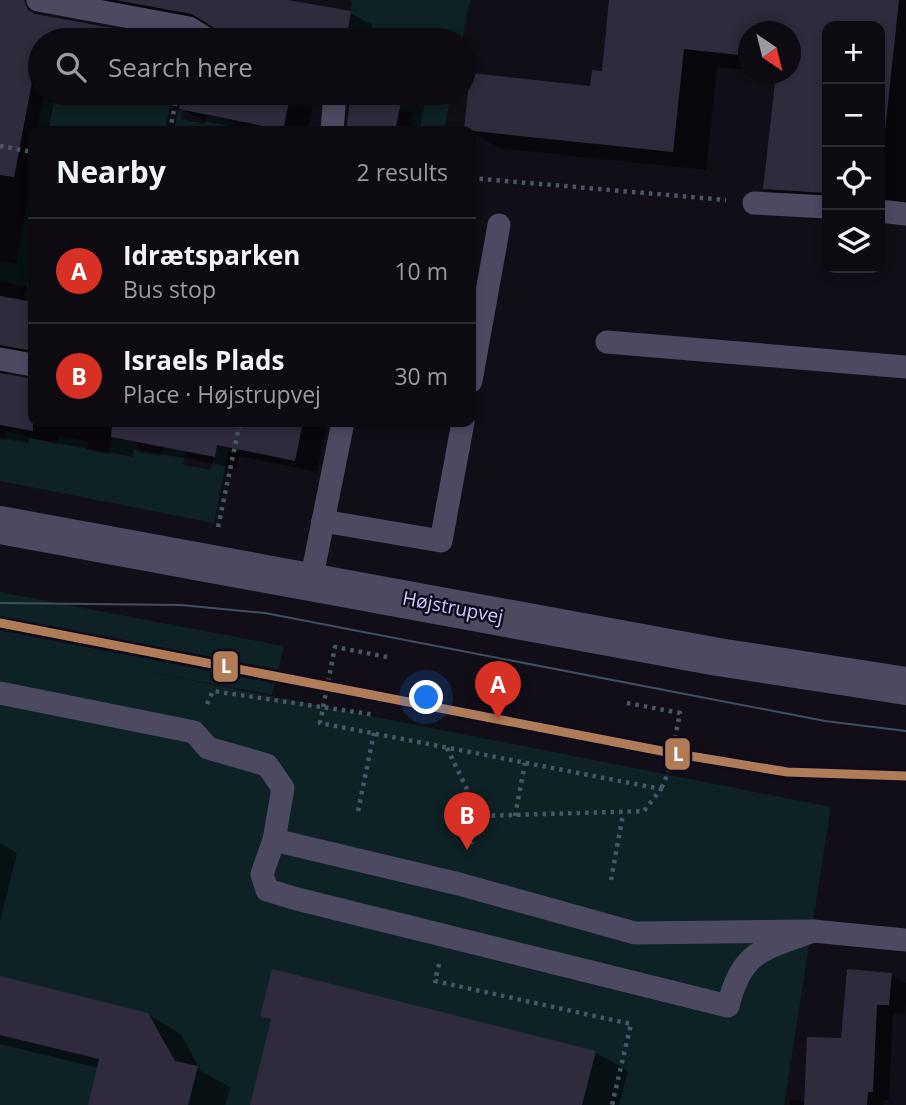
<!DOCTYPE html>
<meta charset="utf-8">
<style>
:root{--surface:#0d0a12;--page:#1b1820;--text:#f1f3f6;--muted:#9a9a9f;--line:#2d2b32;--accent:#d93025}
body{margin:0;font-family:"Open Sans",sans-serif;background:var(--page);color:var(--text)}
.controls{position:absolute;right:21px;top:21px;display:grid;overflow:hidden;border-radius:14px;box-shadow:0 4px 10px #0003}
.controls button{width:63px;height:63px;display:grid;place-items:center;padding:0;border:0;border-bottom:2px solid var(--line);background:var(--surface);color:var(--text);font:35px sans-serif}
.compass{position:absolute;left:738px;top:21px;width:63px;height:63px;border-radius:50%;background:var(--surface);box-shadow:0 4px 10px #0003;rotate:145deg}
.you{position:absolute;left:427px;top:698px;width:24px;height:24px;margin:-18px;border:5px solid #fff;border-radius:50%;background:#1a73e8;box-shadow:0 0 0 10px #1a73e833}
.badge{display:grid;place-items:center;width:46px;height:46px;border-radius:50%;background:var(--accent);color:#fff;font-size:23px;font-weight:700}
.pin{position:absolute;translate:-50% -58px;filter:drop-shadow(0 2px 4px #0008)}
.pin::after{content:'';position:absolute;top:37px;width:24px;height:21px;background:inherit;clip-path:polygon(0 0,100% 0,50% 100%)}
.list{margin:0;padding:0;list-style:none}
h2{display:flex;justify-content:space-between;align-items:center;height:91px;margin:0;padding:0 28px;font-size:30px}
h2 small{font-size:23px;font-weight:400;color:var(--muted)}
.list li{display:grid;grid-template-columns:46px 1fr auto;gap:21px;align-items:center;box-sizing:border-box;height:105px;padding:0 28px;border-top:2px solid var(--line)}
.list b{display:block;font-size:26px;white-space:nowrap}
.list p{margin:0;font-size:23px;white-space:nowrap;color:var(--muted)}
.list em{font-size:23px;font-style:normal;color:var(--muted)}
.icon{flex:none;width:38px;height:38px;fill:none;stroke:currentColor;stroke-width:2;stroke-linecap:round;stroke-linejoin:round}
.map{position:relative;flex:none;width:906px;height:1105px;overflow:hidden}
.search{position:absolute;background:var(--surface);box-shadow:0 4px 10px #0003;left:28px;top:28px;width:448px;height:77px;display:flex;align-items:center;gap:18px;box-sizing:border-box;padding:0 24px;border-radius:38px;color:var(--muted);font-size:26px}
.panel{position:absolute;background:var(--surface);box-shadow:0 4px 10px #0003;left:28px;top:126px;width:448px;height:301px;border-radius:14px}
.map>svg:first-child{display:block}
.green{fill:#0e2124}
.shadow{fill:#0007}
.building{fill:#2f2b3c}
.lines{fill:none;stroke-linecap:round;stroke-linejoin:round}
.path{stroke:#495666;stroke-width:4.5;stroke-dasharray:3.5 5;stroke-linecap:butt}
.service{stroke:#4d4961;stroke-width:23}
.tertiary{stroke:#4d4961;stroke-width:38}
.tram{stroke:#3f4f63;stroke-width:2}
.tram-1-casing{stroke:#0f0a1c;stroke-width:14}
.tram-1{stroke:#b07c57;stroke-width:9}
.labels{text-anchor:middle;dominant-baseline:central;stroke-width:5;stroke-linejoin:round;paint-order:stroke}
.street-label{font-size:19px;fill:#d2c5ff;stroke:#0f0a1c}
.line-badge{stroke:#0f0a1c;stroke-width:2.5}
.badge-label{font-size:19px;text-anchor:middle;font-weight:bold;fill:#fff}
</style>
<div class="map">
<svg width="906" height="1105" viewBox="0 0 906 1105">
<rect width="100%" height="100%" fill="#110e18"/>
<g class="green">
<path d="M 348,0 L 470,0 L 462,40 L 346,40 L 352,1 Z"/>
<path d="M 44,93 L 172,93 L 165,131 L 37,131 Z"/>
<path d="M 403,93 L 451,93 L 444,131 L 409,131 L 413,112 L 400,109 Z"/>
<path d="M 179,110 L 182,110 L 181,119 L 205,124 L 207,115 L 235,121 L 232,130 L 237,131 L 174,131 Z"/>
<path d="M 33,175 L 33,288 L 0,281 L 0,261 L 16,264 Z"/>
<path d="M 221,422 L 234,422 L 214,523 L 0,481 L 0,439 L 5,440 L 6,431 L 56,444 L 59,436 L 88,441 L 87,450 L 109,454 L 112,438 L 138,443 L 137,452 L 161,456 L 163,447 L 185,451 L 183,465 L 211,470 Z"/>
<path d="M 0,592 L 284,646 L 272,695 L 144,671 L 831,807 L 784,1105 L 0,1105 Z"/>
</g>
<g class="shadow">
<path d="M 96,0 L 281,0 L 350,13 L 372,25 L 370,40 L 224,40 L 215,26 L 105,6 Z"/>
<path d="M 611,0 L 906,0 L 906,219 L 880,221 L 880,26 L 827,26 L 827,209 L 798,207 L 765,189 L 777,74 L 790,74 L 790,32 L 748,32 L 748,70 L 717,67 L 706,170 L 499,148 L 466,129 L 592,88 L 603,73 Z"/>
<path d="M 0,31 L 46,40 L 40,40 L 40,93 L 56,93 L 48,131 L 33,131 L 33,253 L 24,302 L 33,304 L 33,359 L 11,363 L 8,376 L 33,380 L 33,422 L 328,422 L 317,472 L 239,456 L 237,468 L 134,449 L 133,457 L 29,438 L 28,443 L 0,438 Z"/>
<path d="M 138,93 L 315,93 L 308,131 L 256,131 L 203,121 L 181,108 L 182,101 Z"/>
<path d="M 353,93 L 427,93 L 419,131 L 346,131 Z"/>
<path d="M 0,843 L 17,853 L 0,922 Z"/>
<path d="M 892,975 L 906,983 L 906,1005 L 905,1014 L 893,1013 L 889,1100 L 884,1100 L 883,1105 L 790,1105 L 790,1100 L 806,1101 L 843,1040 Z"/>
<path d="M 0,978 L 147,1014 L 181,1034 L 201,1071 L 230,1087 L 225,1105 L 90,1105 L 99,1068 L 0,1044 Z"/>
<path d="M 262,1015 L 595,1052 L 628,1071 L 619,1105 L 251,1105 L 272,1021 Z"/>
</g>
<g class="building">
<path d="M 0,0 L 24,0 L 28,10 L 35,14 L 178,40 L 40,40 L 14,177 L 0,175 Z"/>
<path d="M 115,0 L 288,0 L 351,11 L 346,40 L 222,40 L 216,29 L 192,14 Z"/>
<path d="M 609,0 L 899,0 L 880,177 L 880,26 L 827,26 L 827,193 L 763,189 L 776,74 L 790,74 L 790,32 L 748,32 L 748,56 L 684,49 L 673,152 L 464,130 L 470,73 L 590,86 L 592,70 L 602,71 Z"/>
<path d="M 182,93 L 291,93 L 283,130 L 179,109 Z"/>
<path d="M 351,93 L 403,93 L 395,131 L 346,131 Z"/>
<path d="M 0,296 L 33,302 L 33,351 L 0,345 Z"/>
<path d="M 0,373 L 33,379 L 33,431 L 0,425 Z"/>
<path d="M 112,422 L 303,422 L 295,461 L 217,445 L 215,457 L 111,437 Z"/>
<path d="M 272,969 L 596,1051 L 582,1105 L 250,1105 L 271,1019 L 260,1016 Z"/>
<path d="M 847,969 L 892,973 L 889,1005 L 877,1005 L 873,1092 L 868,1092 L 867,1105 L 804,1105 L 807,1037 L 841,1038 Z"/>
<path d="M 0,976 L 148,1013 L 175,1061 L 198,1066 L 188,1105 L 88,1105 L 99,1059 L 0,1035 Z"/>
</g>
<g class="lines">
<g class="path">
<path d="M 170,131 L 177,93"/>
<path d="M 0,146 L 33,152"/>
<path d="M 471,178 L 726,200"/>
<path d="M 218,527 L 240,422"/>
<path d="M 387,657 L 335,647 L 320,723 L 661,789 L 644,811 L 480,816 L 471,844"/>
<path d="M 627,703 L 680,713 L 668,773 L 661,789"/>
<path d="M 207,704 L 213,691 L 375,715"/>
<path d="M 447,748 L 480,816"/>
<path d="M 358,811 L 374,733"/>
<path d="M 515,816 L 525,763"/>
<path d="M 611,880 L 623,814"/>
<path d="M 439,964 L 435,981 L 631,1024 L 612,1105"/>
</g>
<g class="service">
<path d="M 38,0 L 189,28 L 208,40"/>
<path d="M 332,131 L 335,93"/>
<path d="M 754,203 L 827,207"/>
<path d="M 880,211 L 906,214"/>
<path d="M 607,342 L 906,367"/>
<path d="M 0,359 L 33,365"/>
<path d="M 471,381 L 499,225"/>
<path d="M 323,521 L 441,541 L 463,422"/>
<path d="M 311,581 L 343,422"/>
<path d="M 0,693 L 194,732 L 208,748 L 267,765 L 283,788 L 274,840 L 262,874 L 267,890 L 297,899 L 728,1006 C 742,949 764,950 813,931"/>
<path d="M 274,840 L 459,884 L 635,933 L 813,931 L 906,940"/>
</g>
<path class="tertiary" d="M 0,525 L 718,657 L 906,686"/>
<path class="tram" d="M 0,603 L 181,605 L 265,613 L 825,721 L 906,731"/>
<defs>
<path id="tram-1" d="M 0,623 L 672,753 L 787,772 L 906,776"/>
</defs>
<use href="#tram-1" class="tram-1-casing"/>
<use href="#tram-1" class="tram-1"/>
</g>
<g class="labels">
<g class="street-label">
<text transform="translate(453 607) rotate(11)">Højstrupvej</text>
</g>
</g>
<g class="line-badge">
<rect x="212" y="650" width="27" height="33" rx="7" fill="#b07c57"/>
<rect x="664" y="737" width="27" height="34" rx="7" fill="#b07c57"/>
</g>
<g class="badge-label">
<text x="226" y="673">L</text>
<text x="678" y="761">L</text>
</g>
</svg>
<div class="controls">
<button>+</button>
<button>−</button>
<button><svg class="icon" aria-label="locate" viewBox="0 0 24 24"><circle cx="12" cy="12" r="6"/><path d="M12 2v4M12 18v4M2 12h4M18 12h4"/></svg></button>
<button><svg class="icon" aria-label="layers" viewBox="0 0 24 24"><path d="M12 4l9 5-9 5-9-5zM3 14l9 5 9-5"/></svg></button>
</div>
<svg class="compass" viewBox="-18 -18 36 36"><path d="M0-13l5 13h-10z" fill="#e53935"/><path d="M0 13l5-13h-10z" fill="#9a9a9f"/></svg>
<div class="you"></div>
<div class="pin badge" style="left:498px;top:719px">A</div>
<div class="pin badge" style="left:467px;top:850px">B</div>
<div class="search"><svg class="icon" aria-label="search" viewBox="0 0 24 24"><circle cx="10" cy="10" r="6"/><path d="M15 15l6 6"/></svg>Search here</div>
<section class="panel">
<h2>Nearby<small>2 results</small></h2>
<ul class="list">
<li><span class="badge">A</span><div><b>Idrætsparken</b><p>Bus stop</p></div><em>10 m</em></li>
<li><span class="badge">B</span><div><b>Israels Plads</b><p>Place · Højstrupvej</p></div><em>30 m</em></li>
</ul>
</section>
</div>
